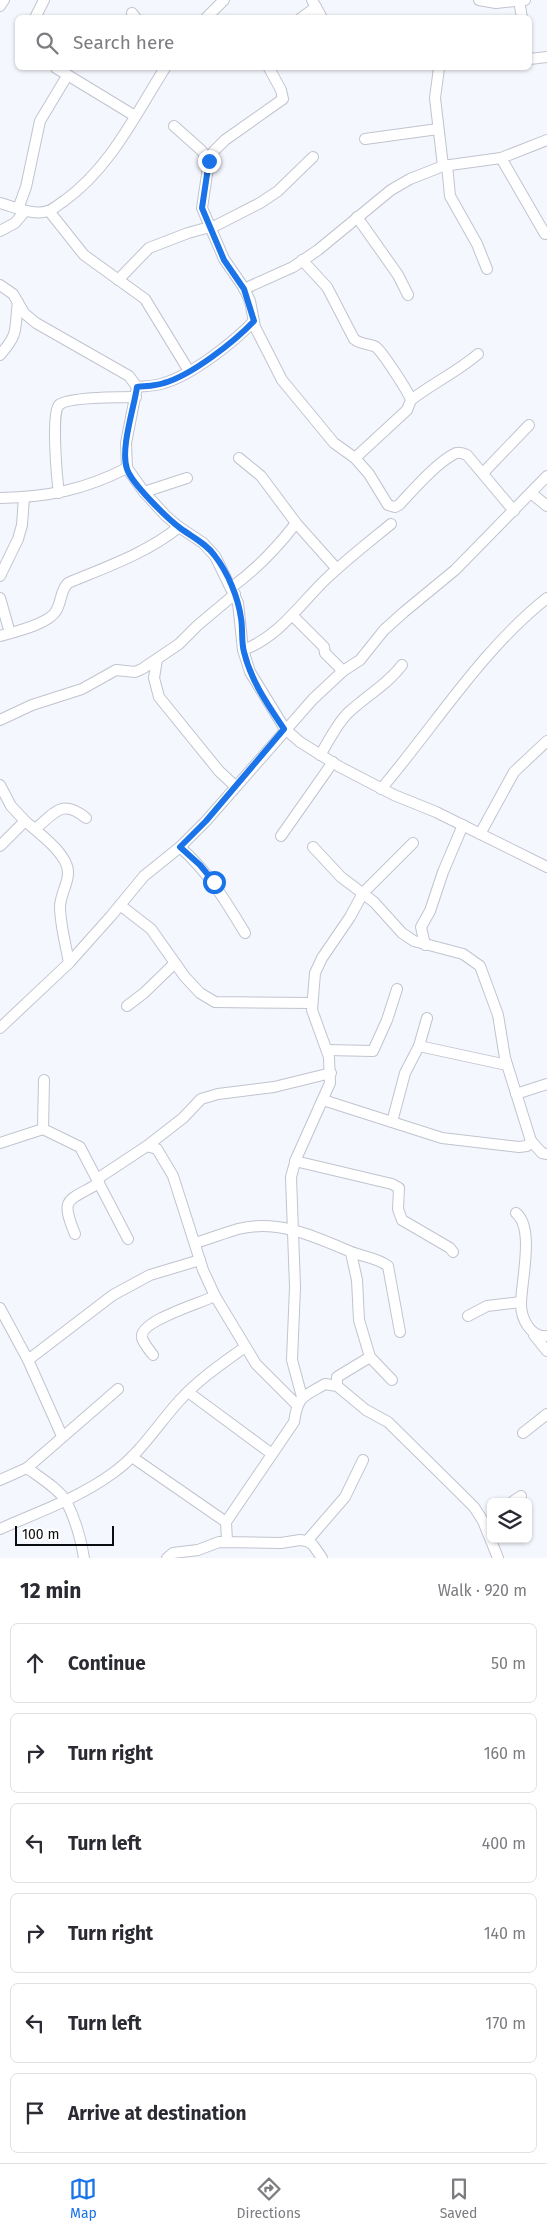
<!DOCTYPE html>
<meta charset="utf-8">
<style>
:root{--surface:#fff;--page:#f7f7f7;--text:#2b2b33;--muted:#7c7c81;--line:#e1e1e2;--accent:#1a73e8}
body{margin:0;font-family:"Fira Sans",sans-serif;background:var(--page);color:var(--text)}
.controls{position:absolute;right:15px;bottom:15px;display:grid;overflow:hidden;border-radius:8px;box-shadow:0 1px 4px #0004}
.controls button{width:45px;height:45px;display:grid;place-items:center;padding:0;border:0;border-bottom:1px solid var(--line);background:var(--surface);color:var(--text);font:25px sans-serif}
.scale{position:absolute;left:15px;bottom:12px;width:99px;box-sizing:border-box;padding-left:5px;border:2px solid #0c0d10;border-top:0;font-size:14px;line-height:18px;white-space:nowrap;color:#0c0d10;-webkit-text-stroke:4px #fff;paint-order:stroke}
.stop{position:absolute;width:15px;height:15px;margin:-11px;border:4px solid #1a73e8;border-radius:50%;background:#fff}
.stop.end{background:#1a73e8;border-color:#fff;box-shadow:0 1px 5px #0008}
.list{margin:0;padding:0;list-style:none}
h2{display:flex;justify-content:space-between;align-items:center;height:65px;margin:0;padding:0 20px;font-size:21px}
h2 small{font-size:16px;font-weight:400;color:var(--muted)}
.list li{display:grid;grid-template-columns:32px 1fr auto;gap:15px;align-items:center;box-sizing:border-box;height:80px;margin:0 10px 10px;padding:0 10px;border:1px solid var(--line);border-radius:8px}
.list b{display:block;font-size:19px;white-space:nowrap}
.list em{font-size:16px;font-style:normal;color:var(--muted)}
.icon{flex:none;width:28px;height:28px;fill:none;stroke:currentColor;stroke-width:2;stroke-linecap:round;stroke-linejoin:round}
.map{position:relative;flex:none;width:547px;height:1558px;overflow:hidden}
.search{position:absolute;background:var(--surface);box-shadow:0 1px 4px #0004;left:15px;right:15px;top:15px;height:55px;display:flex;align-items:center;gap:12px;box-sizing:border-box;padding:0 18px;border-radius:8px;color:var(--muted);font-size:19px}
.sheet{height:605px;background:var(--surface)}
nav{display:flex;justify-content:space-around;align-items:center;box-sizing:border-box;height:70px;border-top:1px solid var(--line);background:var(--surface);font-size:14px;color:var(--muted)}
nav a{display:grid;justify-items:center;gap:2px}
nav .on{color:var(--accent)}
.map>svg:first-child{display:block}
.lines{fill:none;stroke-linecap:round;stroke-linejoin:round}
.minor-casing{stroke:#c1c4cf;stroke-width:12}
.minor{stroke:#fff;stroke-width:10}
.route{stroke:#1a73e8;stroke-width:6}
</style>
<div class="map">
<svg width="547" height="1558" viewBox="0 0 547 1558">
<rect width="100%" height="100%" fill="#f5f7fe"/>
<g class="lines">
<defs>
<g id="minor">
<path d="M 312,0 L 322,18"/>
<path d="M 479,0 L 496,3 L 525,0"/>
<path d="M 519,0 L 522,18"/>
<path d="M 0,6 L 4,0"/>
<path d="M 132,13 L 136,18"/>
<path d="M 35,18 L 44,0"/>
<path d="M 206,18 L 224,0"/>
<path d="M 301,18 L 316,7"/>
<path d="M 530,59 L 547,57"/>
<path d="M 56,68 L 135,116"/>
<path d="M 269,68 L 281,90 L 283,99 L 225,140 L 214,151 L 209,161 L 202,208 L 224,259 L 244,288 L 250,301 L 255,327 L 282,380 L 334,443 L 355,458 L 369,474 L 388,505 L 395,507 L 399,505 C 413,490 437,462 456,453 C 460,452 463,453 467,455 L 514,511"/>
<path d="M 439,68 L 435,98 L 443,166"/>
<path d="M 174,126 L 201,150 L 209,161"/>
<path d="M 365,139 L 438,129"/>
<path d="M 501,158 L 545,234"/>
<path d="M 447,165 L 450,196 L 477,244 L 487,269"/>
<path d="M 0,203 C 15,207 33,216 48,211 C 54,209 59,204 64,201 C 111,167 135,115 165,68"/>
<path d="M 18,209 L 26,187 L 40,121 L 67,76"/>
<path d="M 49,211 L 84,255 L 145,299 L 189,371"/>
<path d="M 357,217 L 398,275 L 408,295"/>
<path d="M 0,231 L 15,223 L 25,211"/>
<path d="M 302,260 L 327,287 L 354,339 C 361,345 369,343 376,347 C 383,353 408,391 411,400 L 407,410 L 355,458"/>
<path d="M 118,280 L 149,248 L 188,233 L 217,225 L 260,203 L 278,191 L 313,157"/>
<path d="M 0,285 L 13,294 L 24,313 L 36,323 L 129,376 L 137,387 L 126,443 L 127,468 L 144,492 L 166,516 L 179,527 L 203,543 L 215,556 L 238,603 L 243,650 L 250,672 L 285,729 L 300,742 L 340,767 L 394,795 L 436,812 L 547,867"/>
<path d="M 244,289 L 293,267 L 318,250 L 391,190 L 410,179 L 443,166 L 501,158 L 547,140"/>
<path d="M 0,355 C 20,332 14,330 18,302"/>
<path d="M 137,387 C 146,386 156,386 164,383 C 192,375 234,342 254,321"/>
<path d="M 411,400 C 433,383 457,372 478,354"/>
<path d="M 239,458 L 261,476 L 296,523 L 337,569"/>
<path d="M 483,473 L 529,425"/>
<path d="M 144,492 L 187,478"/>
<path d="M 59,493 C 57,479 51,413 59,405 C 67,397 122,397 136,397"/>
<path d="M 531,493 L 547,506"/>
<path d="M 0,498 C 48,497 84,490 127,468"/>
<path d="M 0,576 L 18,539 L 22,525 L 24,497"/>
<path d="M 232,587 C 258,568 277,548 296,523"/>
<path d="M 0,598 L 10,633"/>
<path d="M 292,615 L 324,647 L 325,653 L 343,671"/>
<path d="M 0,636 C 14,632 49,624 56,611 C 62,601 60,591 68,583 C 106,567 147,553 179,527"/>
<path d="M 243,650 C 279,637 300,604 326,579 C 347,559 369,542 391,524"/>
<path d="M 157,659 L 154,678 L 159,697 L 219,771 L 235,786"/>
<path d="M 0,720 L 32,705 L 82,689 L 116,670 L 135,672 L 142,669 L 179,644 L 198,625 L 235,594"/>
<path d="M 320,755 C 329,741 337,723 349,712 C 367,695 387,685 402,665"/>
<path d="M 0,785 L 11,806 L 25,821 L 0,846"/>
<path d="M 381,789 C 434,727 482,649 547,598"/>
<path d="M 25,821 C 38,832 69,855 68,873 C 68,884 61,893 60,906 C 60,925 66,945 69,963"/>
<path d="M 35,829 C 55,813 62,798 86,818"/>
<path d="M 480,834 L 514,772 L 547,741"/>
<path d="M 281,836 L 333,762"/>
<path d="M 180,847 C 209,873 225,900 245,933"/>
<path d="M 313,847 L 341,877 L 374,902 L 402,933 L 414,941 L 463,954 L 480,966 L 498,1015 L 505,1058 L 531,1141 L 527,1146 L 519,1147 L 442,1138 L 323,1100"/>
<path d="M 120,905 L 151,929 L 185,977 L 200,993 L 215,1002 L 312,1003"/>
<path d="M 425,945 L 421,927 L 430,911 L 443,872 L 463,825"/>
<path d="M 127,1006 L 144,993 L 175,963"/>
<path d="M 0,1028 L 69,963 L 111,916 L 144,876 L 180,847 L 206,821 L 313,699 L 343,671 L 360,660 L 384,630 L 404,612 L 455,570 L 547,476"/>
<path d="M 419,1046 L 507,1065"/>
<path d="M 327,1050 L 373,1051 L 387,1020 L 397,989"/>
<path d="M 516,1094 L 547,1084"/>
<path d="M 392,1122 L 405,1073 L 419,1046 L 427,1018"/>
<path d="M 43,1129 L 44,1080"/>
<path d="M 531,1141 L 542,1153 L 547,1154"/>
<path d="M 0,1143 L 43,1129 L 80,1147 L 128,1239"/>
<path d="M 147,1146 L 157,1149 L 173,1176 L 203,1270 L 215,1296 L 256,1364 L 297,1405"/>
<path d="M 295,1161 L 392,1184 L 399,1188 L 398,1209 L 402,1220 L 450,1248 L 453,1252"/>
<path d="M 97,1179 L 147,1146 L 183,1118 L 201,1099 L 218,1094 L 274,1087 L 331,1073"/>
<path d="M 516,1213 C 535,1228 521,1282 521,1304 C 521,1319 531,1338 547,1336"/>
<path d="M 75,1234 C 60,1197 67,1202 99,1183"/>
<path d="M 195,1243 C 209,1239 224,1233 238,1229 C 277,1219 314,1236 349,1251 C 362,1257 376,1257 388,1266 L 400,1332"/>
<path d="M 351,1253 L 357,1280 L 359,1320 L 370,1357 L 392,1380"/>
<path d="M 0,1308 L 28,1360 L 62,1436"/>
<path d="M 468,1316 L 487,1306 L 521,1302"/>
<path d="M 534,1335 L 547,1351"/>
<path d="M 153,1355 C 150,1351 144,1344 142,1338 C 138,1321 201,1303 215,1296"/>
<path d="M 28,1360 L 113,1295 L 150,1275 L 200,1260"/>
<path d="M 337,1386 L 337,1377 L 370,1357"/>
<path d="M 188,1392 L 272,1454"/>
<path d="M 302,1397 L 292,1360 L 295,1287 L 291,1177 L 296,1159 L 330,1083 L 329,1057 L 312,1010 L 315,973 L 322,958 L 350,917 L 363,893 L 413,843"/>
<path d="M 523,1433 L 547,1414"/>
<path d="M 132,1457 L 226,1522"/>
<path d="M 27,1468 C 39,1477 58,1488 66,1501 C 75,1518 81,1540 84,1558"/>
<path d="M 0,1480 L 27,1468 L 118,1389"/>
<path d="M 512,1502 L 521,1496"/>
<path d="M 0,1529 C 38,1512 79,1498 113,1473 C 140,1454 158,1424 180,1400 C 199,1379 223,1363 245,1347"/>
<path d="M 227,1541 L 226,1522 L 294,1422 C 298,1395 303,1397 325,1384 L 337,1386 L 366,1410 L 388,1422 L 459,1492 L 474,1507 L 483,1521 L 498,1558"/>
<path d="M 307,1541 L 345,1497 L 363,1460"/>
<path d="M 167,1558 L 173,1553 L 198,1550 L 219,1542 L 281,1543 L 300,1540 L 307,1541 L 313,1545 L 322,1558"/>
</g>
</defs>
<use href="#minor" class="minor-casing"/>
<use href="#minor" class="minor"/>
</g>
<g class="lines">
<path class="route" d="M 209,161 L 202,208 L 224,260 L 244,289 L 254,321 C 234,342 192,375 164,383 C 156,386 146,386 137,387 C 134,408 120,449 127,469 C 132,484 167,518 180,528 C 192,537 206,543 215,556 C 228,573 238,597 241,618 C 243,629 241,641 244,652 C 251,681 268,705 284,729 L 206,821 L 180,847 L 200,865 L 214,882"/>
</g>
</svg>
<div class="controls">
<button><svg class="icon" aria-label="layers" viewBox="0 0 24 24"><path d="M12 4l9 5-9 5-9-5zM3 14l9 5 9-5"/></svg></button>
</div>
<div class="scale">100 m</div>
<div class="stop" style="left:214px;top:882px"></div>
<div class="stop end" style="left:209px;top:161px"></div>
<div class="search"><svg class="icon" aria-label="search" viewBox="0 0 24 24"><circle cx="10" cy="10" r="6"/><path d="M15 15l6 6"/></svg>Search here</div>
</div>
<section class="sheet">
<h2>12 min<small>Walk · 920 m</small></h2>
<ul class="list">
<li><svg class="icon" aria-label="ahead" viewBox="0 0 24 24"><path d="M12 20V5M6 11l6-6 6 6"/></svg><div><b>Continue</b></div><em>50 m</em></li>
<li><svg class="icon" aria-label="right" viewBox="0 0 24 24"><path d="M7 20v-9h11M14 6l5 5-5 5"/></svg><div><b>Turn right</b></div><em>160 m</em></li>
<li><svg class="icon" aria-label="left" viewBox="0 0 24 24"><path d="M17 20v-9H6M10 6l-5 5 5 5"/></svg><div><b>Turn left</b></div><em>400 m</em></li>
<li><svg class="icon" aria-label="right" viewBox="0 0 24 24"><path d="M7 20v-9h11M14 6l5 5-5 5"/></svg><div><b>Turn right</b></div><em>140 m</em></li>
<li><svg class="icon" aria-label="left" viewBox="0 0 24 24"><path d="M17 20v-9H6M10 6l-5 5 5 5"/></svg><div><b>Turn left</b></div><em>170 m</em></li>
<li><svg class="icon" aria-label="arrive" viewBox="0 0 24 24"><path d="M6 21V4h12l-3 4 3 4H6"/></svg><div><b>Arrive at destination</b></div></li>
</ul>
</section>
<nav>
<a class="on"><svg class="icon" aria-label="map" viewBox="0 0 24 24"><path d="M3 6l6-2 6 2 6-2v14l-6 2-6-2-6 2zM9 4v14M15 6v14"/></svg>Map</a>
<a><svg class="icon" aria-label="directions" viewBox="0 0 24 24"><path d="M12 3l9 9-9 9-9-9zM9 14v-3h6M13 9l2 2-2 2"/></svg>Directions</a>
<a><svg class="icon" aria-label="saved" viewBox="0 0 24 24"><path d="M7 4h10v16l-5-4-5 4z"/></svg>Saved</a>
</nav>
